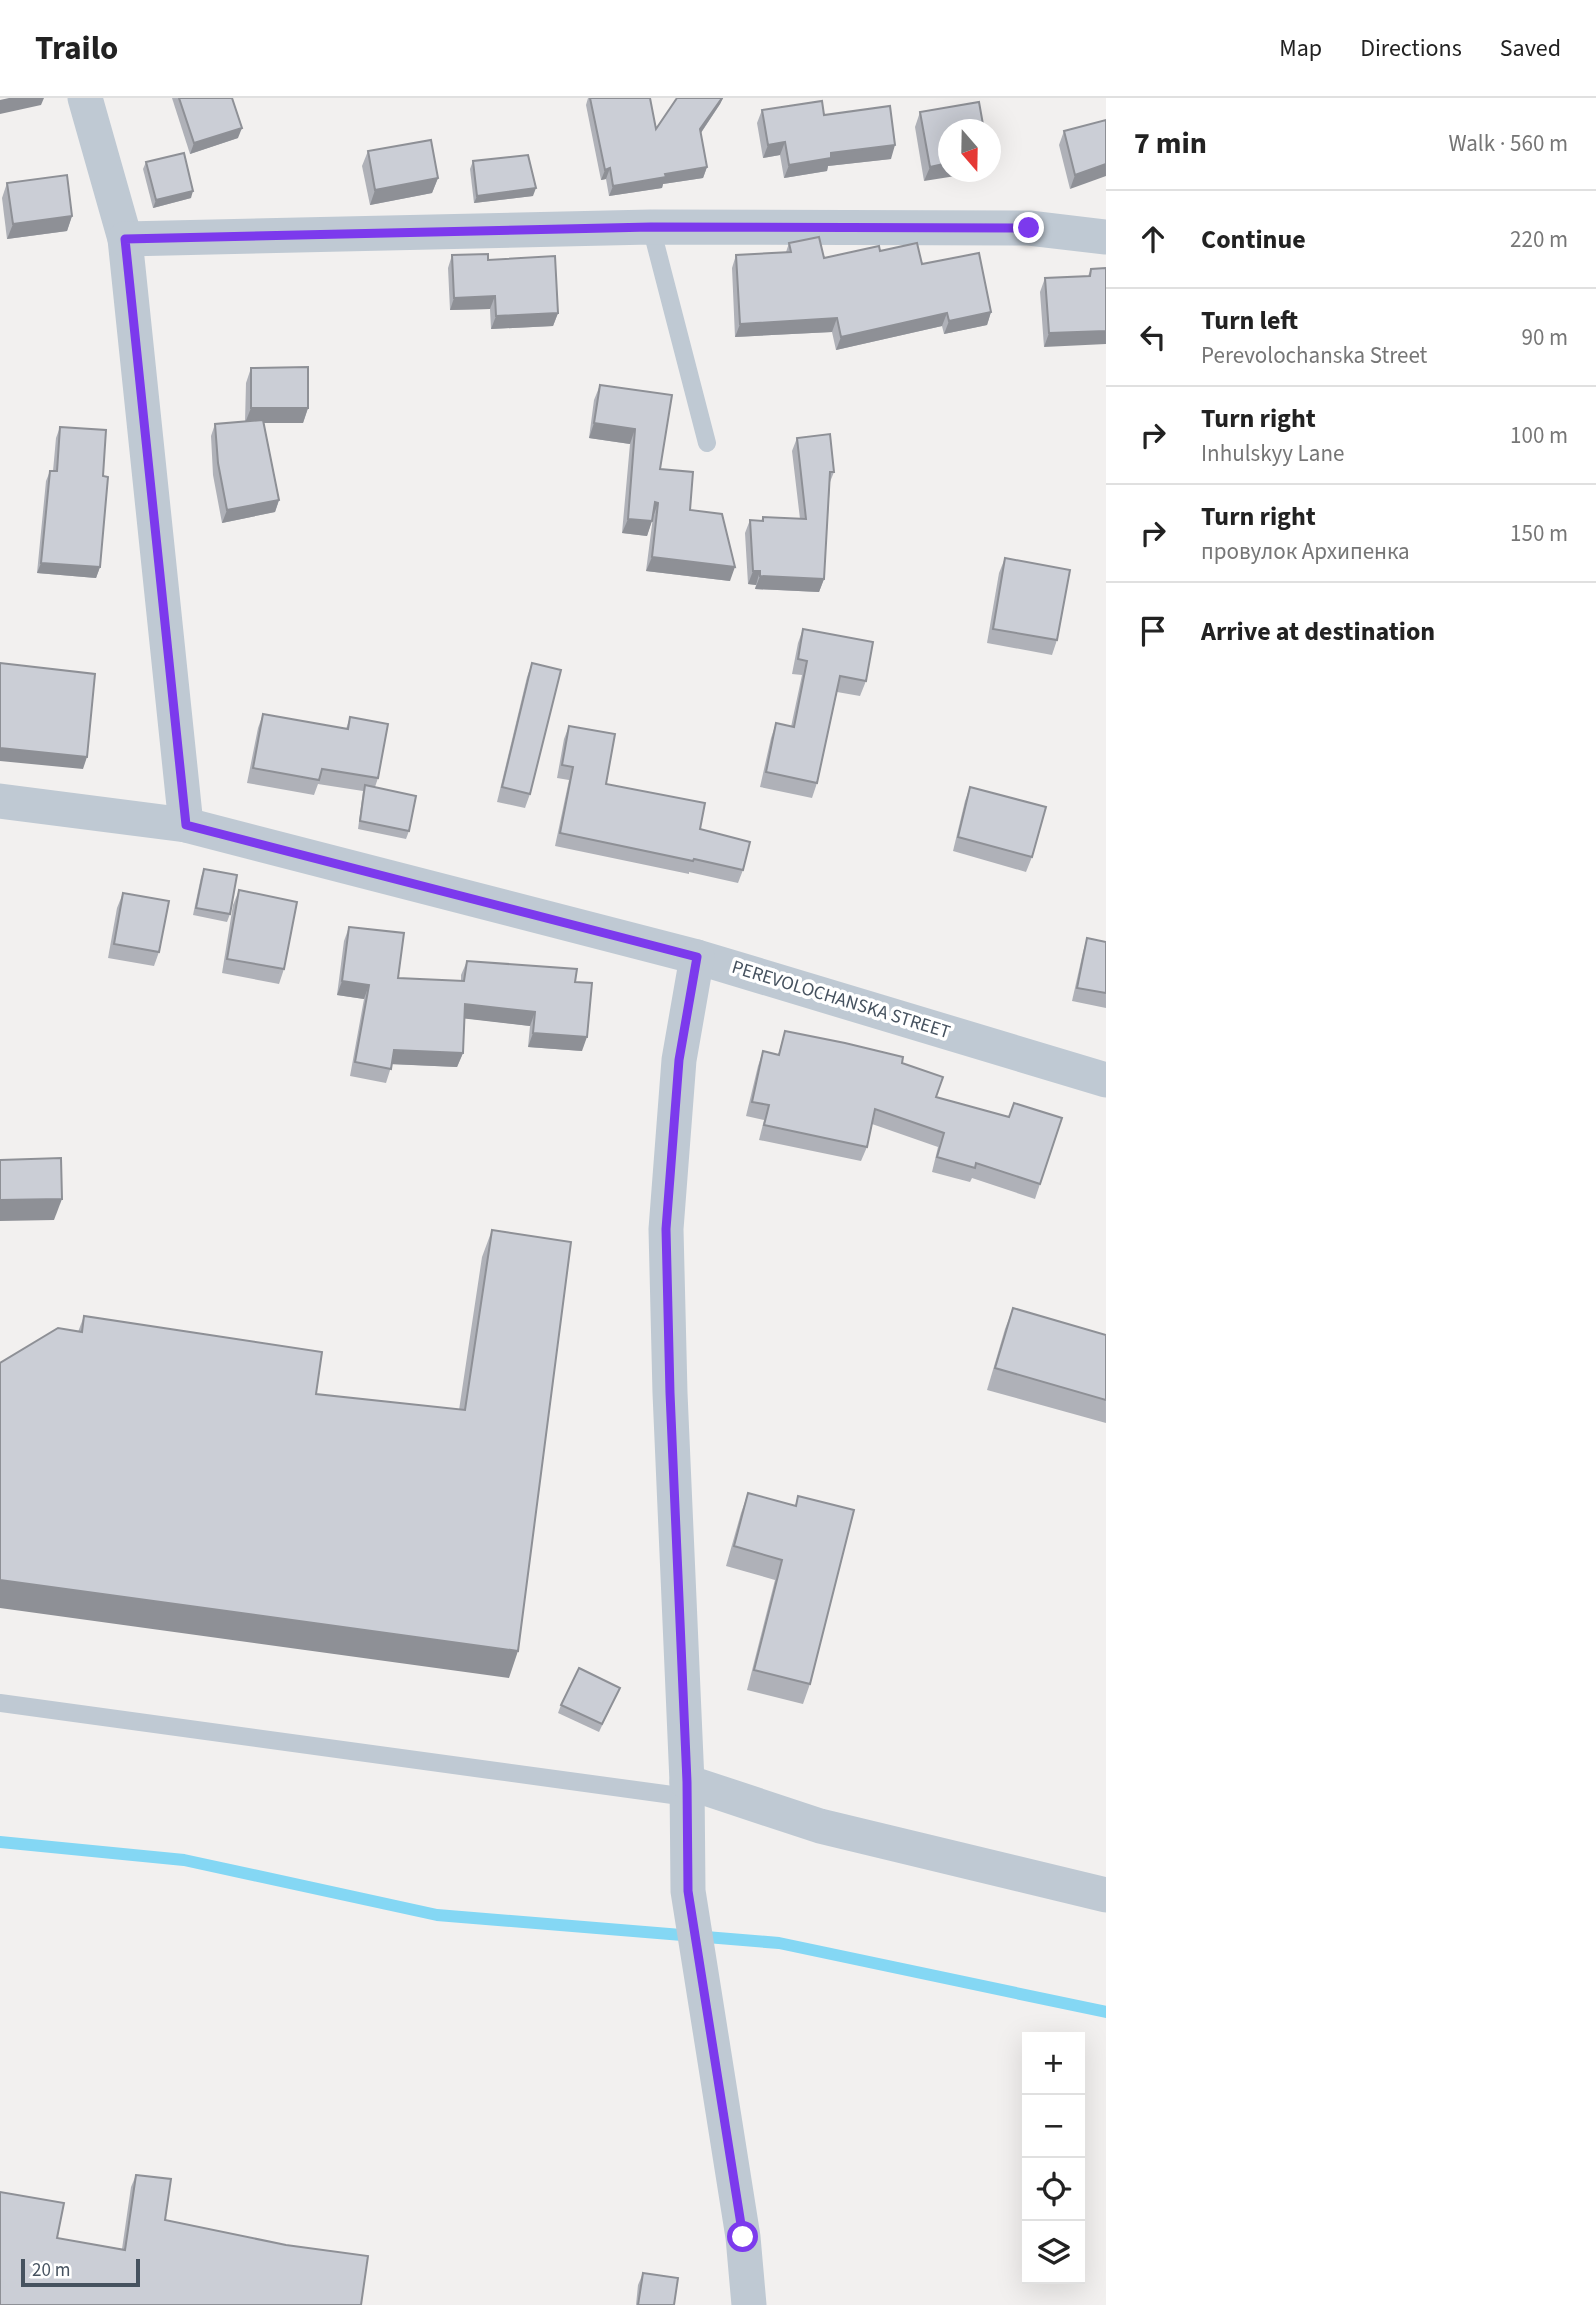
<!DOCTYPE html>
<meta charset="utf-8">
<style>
:root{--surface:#fff;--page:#f6f6f6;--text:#222;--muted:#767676;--line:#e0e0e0}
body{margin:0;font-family:"Source Sans 3",sans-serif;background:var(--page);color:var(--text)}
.controls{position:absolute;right:21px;bottom:21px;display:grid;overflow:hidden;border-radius:0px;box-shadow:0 7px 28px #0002}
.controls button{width:63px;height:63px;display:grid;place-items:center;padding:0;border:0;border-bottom:2px solid var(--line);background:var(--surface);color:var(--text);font:35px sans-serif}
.compass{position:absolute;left:938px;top:21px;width:63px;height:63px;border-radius:50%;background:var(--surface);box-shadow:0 7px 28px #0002;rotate:160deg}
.scale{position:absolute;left:21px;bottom:18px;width:119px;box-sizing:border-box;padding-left:7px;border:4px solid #46525f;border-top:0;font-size:19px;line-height:24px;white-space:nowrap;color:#46525f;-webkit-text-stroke:5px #fff;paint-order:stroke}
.stop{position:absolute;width:21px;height:21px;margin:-16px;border:5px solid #7c3aed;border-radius:50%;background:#fff}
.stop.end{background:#7c3aed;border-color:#fff;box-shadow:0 2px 7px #0008}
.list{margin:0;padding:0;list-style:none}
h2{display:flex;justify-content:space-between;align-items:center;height:91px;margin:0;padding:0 28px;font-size:30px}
h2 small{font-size:23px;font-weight:400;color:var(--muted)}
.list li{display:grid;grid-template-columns:46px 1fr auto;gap:21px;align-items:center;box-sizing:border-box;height:98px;padding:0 28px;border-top:2px solid var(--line)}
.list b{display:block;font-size:26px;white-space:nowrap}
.list p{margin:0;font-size:23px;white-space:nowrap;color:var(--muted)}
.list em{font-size:23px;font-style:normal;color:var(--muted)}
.icon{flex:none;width:38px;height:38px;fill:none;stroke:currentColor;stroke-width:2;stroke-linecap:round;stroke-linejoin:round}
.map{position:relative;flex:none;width:1106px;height:2207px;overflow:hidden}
header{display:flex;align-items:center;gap:42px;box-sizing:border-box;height:98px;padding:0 35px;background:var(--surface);border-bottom:2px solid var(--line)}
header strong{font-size:33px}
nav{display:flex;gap:38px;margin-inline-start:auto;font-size:24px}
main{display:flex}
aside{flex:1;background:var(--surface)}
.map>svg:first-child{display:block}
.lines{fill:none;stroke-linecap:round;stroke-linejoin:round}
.stream{stroke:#84d7f4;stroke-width:12}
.lane{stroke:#bfc9d3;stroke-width:18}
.street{stroke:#bfc9d3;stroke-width:35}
.wall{fill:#afb1b8}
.shaded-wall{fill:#8e9096}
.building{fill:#cbced6;stroke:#8e9096;stroke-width:2}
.route{stroke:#7c3aed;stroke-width:9}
.labels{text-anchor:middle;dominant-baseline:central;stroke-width:7;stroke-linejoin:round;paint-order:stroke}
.street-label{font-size:19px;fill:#46525f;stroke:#fff}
</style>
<header>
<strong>Trailo</strong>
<nav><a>Map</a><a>Directions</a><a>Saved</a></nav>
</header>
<main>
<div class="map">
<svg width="1106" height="2207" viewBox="0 0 1106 2207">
<rect width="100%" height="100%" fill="#f2f0ef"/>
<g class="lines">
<path class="stream" d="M 0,1744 L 184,1762 L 437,1817 L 779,1845 L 1106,1914"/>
<g class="lane">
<path d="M 651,129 L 707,345"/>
<path d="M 0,1605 L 687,1699"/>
</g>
<g class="street">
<path d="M 85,0 L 125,141 L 186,727"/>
<path d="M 125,141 L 651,129 L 1029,130 L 1106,139"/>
<path d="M 0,703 L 186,727 L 697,859 L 1106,982"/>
<path d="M 697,859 L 679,962 L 666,1131 L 670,1295 L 687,1684 L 688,1793 L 743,2139 L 749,2207"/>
<path d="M 687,1684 L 820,1728 L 1106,1797"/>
</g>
</g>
<g class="wall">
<path d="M 172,0 L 232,0 L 238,40 L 190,56 Z"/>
<path d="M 588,0 L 650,0 L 656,31 L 677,0 L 723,0 L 720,6 L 701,35 L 707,69 L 703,80 L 663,86 L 662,90 L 609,98 L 606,81 L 601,82 L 586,7 Z"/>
<path d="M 979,4 L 924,83 L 915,29 L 920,14 Z"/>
<path d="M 762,12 L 824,17 L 891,61 L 828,68 L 827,73 L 784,80 L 780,57 L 763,60 L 757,25 Z"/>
<path d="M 1106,22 L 1070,91 L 1059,47 L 1064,33 Z"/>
<path d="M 368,53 L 438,80 L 432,95 L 370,107 L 362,68 Z"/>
<path d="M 473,63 L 533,98 L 474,105 L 470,71 Z"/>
<path d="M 146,64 L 191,100 L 153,110 L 143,71 Z"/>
<path d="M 7,85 L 72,118 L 67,133 L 7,141 L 2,100 Z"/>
<path d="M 789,145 L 824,160 L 880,153 L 922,166 L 991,214 L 987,227 L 944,236 L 942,228 L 836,252 L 832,234 L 735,239 L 732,170 L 736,157 L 786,154 Z"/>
<path d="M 452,157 L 488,162 L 558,215 L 553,228 L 491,231 L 490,211 L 450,212 L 448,170 Z"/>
<path d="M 1106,170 L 1044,249 L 1040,194 L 1045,180 L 1088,178 L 1091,171 Z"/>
<path d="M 251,270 L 308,310 L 303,325 L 264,325 L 279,402 L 275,414 L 222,425 L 213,377 L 211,338 L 215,326 L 245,324 L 246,285 Z"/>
<path d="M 600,287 L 672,297 L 660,371 L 690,412 L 730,483 L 646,473 L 653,419 L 647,438 L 622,435 L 630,346 L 589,340 L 594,302 Z"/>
<path d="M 60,329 L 103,378 L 100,469 L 96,480 L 37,475 L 46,383 L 50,373 L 53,373 L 56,340 Z"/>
<path d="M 797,340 L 834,374 L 830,384 L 824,481 L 819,494 L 755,491 L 756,487 L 748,486 L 745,435 L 750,422 L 761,423 L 763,419 L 800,421 L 792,353 Z"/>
<path d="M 1005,460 L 1057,542 L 1052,557 L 987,545 L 999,475 Z"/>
<path d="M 803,531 L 866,583 L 860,598 L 837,594 L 817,685 L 812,700 L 760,689 L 771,640 L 776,625 L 791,629 L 802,577 L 792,576 L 798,545 Z"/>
<path d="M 532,565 L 530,696 L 525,710 L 497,704 L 527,579 Z"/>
<path d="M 263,616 L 346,631 L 350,619 L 378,680 L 375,689 L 409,733 L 406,741 L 358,731 L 363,693 L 318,686 L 314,697 L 247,685 L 258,630 Z"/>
<path d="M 569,628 L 606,686 L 700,731 L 743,772 L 738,785 L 689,774 L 689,776 L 555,748 L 569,682 L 557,680 L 564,641 Z"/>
<path d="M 970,689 L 1032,759 L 1026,774 L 953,753 L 965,703 Z"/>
<path d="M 204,771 L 230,816 L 227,824 L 193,817 L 201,779 Z"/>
<path d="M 239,792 L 284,871 L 279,886 L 222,875 L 233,807 Z"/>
<path d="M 123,795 L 159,854 L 154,868 L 108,860 L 117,810 Z"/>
<path d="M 349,829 L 398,880 L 461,883 L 461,877 L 467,863 L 575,884 L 582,953 L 528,949 L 530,928 L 464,920 L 463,955 L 457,969 L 392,966 L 386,985 L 350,978 L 364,901 L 337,897 L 344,843 Z"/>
<path d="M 1087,840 L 1106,844 L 1106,910 L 1072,903 L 1083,854 Z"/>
<path d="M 785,933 L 902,965 L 936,999 L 1040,1086 L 1035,1101 L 972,1080 L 970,1084 L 932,1074 L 938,1049 L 872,1026 L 867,1049 L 861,1063 L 759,1042 L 764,1022 L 746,1018 L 758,968 L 763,953 L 778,957 Z"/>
<path d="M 492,1132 L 509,1580 L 78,1234 L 84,1218 L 316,1296 L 459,1312 L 482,1159 Z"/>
<path d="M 1013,1210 L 1106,1237 L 1106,1325 L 987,1292 L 1005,1231 Z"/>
<path d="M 748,1395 L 795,1408 L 798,1398 L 810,1586 L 803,1606 L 747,1592 L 775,1482 L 726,1468 L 741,1415 Z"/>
<path d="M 620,1590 L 599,1634 L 558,1615 L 561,1607 Z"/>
<path d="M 136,2077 L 165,2122 L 361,2207 L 57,2140 L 122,2151 L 131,2089 Z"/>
<path d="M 643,2175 L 674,2207 L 636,2207 L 638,2187 Z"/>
</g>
<g class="shaded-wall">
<path d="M 9,0 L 44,0 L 41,7 L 0,16 L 0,2 Z"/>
<path d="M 722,0 L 723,0 L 720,6 L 696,42 L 700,31 Z"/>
<path d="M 242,30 L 238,40 L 190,56 L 194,45 Z"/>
<path d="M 785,44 L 780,57 L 763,60 L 768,47 Z"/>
<path d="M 895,47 L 891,61 L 828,68 L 827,73 L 784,80 L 789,67 L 831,55 Z"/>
<path d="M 948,65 L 948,74 L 981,74 L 924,83 L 930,69 Z"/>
<path d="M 1106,66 L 1106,78 L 1070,91 L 1075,77 Z"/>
<path d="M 707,69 L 703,80 L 663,86 L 662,90 L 609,98 L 613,88 L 665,76 Z"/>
<path d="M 610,70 L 606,81 L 601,82 L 605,72 Z"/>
<path d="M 438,80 L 432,95 L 370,107 L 375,92 Z"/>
<path d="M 536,90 L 533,98 L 474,105 L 477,98 Z"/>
<path d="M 193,93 L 191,100 L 153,110 L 156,102 Z"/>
<path d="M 72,118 L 67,133 L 7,141 L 13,126 Z"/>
<path d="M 495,198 L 490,211 L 450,212 L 454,200 Z"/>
<path d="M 991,214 L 987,227 L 944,236 L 949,223 Z"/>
<path d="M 558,215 L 553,228 L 491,231 L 496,218 Z"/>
<path d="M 947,215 L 942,228 L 836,252 L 841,239 Z"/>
<path d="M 837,220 L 832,234 L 735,239 L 740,226 Z"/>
<path d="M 1106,233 L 1106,246 L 1044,249 L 1049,235 Z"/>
<path d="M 251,310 L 308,310 L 303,325 L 245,325 Z"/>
<path d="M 594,325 L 635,331 L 630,346 L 589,340 Z"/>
<path d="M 279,402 L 275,414 L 222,425 L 227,412 Z"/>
<path d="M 655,404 L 658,405 L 653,419 Z"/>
<path d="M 628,421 L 652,423 L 647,438 L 622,435 Z"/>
<path d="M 652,459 L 735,469 L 730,483 L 646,473 Z"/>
<path d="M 41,465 L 100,469 L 96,480 L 37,475 Z"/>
<path d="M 753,473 L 760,473 L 756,487 L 748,486 Z"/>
<path d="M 760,478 L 824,481 L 819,494 L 755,491 Z"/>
<path d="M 0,650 L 87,659 L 83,671 L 0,663 Z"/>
<path d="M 342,883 L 369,887 L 364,901 L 337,897 Z"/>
<path d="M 465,906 L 535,914 L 530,928 L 460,920 Z"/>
<path d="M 533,935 L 587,939 L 582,953 L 528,949 Z"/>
<path d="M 394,952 L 463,955 L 457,969 L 389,966 Z"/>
<path d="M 62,1101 L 54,1122 L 0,1123 L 0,1102 Z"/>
<path d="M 0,1482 L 518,1553 L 509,1580 L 0,1510 Z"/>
</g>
<g class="building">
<path d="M 179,0 L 232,0 L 242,30 L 194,45 Z"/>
<path d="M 590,0 L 650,0 L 656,31 L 677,0 L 722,0 L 700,31 L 707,69 L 665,76 L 666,79 L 613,88 L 610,70 L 605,72 Z"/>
<path d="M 822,3 L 824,17 L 890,8 L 895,47 L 831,55 L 831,60 L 789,67 L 785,44 L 768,47 L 762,12 Z"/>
<path d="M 979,4 L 984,32 L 948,32 L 948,65 L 930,69 L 920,14 Z"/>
<path d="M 1106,22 L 1106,66 L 1075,77 L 1064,33 Z"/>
<path d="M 431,42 L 438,80 L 375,92 L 368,53 Z"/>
<path d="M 184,55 L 193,93 L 156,102 L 146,64 Z"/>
<path d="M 528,57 L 536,90 L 477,98 L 473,63 Z"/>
<path d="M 67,77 L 72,118 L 13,126 L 7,85 Z"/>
<path d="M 819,139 L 824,160 L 879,148 L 880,153 L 917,145 L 922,166 L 979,155 L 991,214 L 949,223 L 947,215 L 841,239 L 837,220 L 740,226 L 736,157 L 791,154 L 789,145 Z"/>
<path d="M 488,156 L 488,162 L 555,158 L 558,215 L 496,218 L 495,198 L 454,200 L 452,157 Z"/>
<path d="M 1106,170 L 1106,233 L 1049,235 L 1045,180 L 1090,178 L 1091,171 Z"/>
<path d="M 308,269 L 308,310 L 251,310 L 251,270 Z"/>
<path d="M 600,287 L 672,297 L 660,371 L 693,374 L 690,412 L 722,416 L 735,469 L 652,459 L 658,405 L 655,404 L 652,423 L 628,421 L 635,331 L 594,325 Z"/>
<path d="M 263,322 L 279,402 L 227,412 L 218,365 L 215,326 Z"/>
<path d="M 60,329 L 106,332 L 103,378 L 108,379 L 100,469 L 41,465 L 50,373 L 57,373 Z"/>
<path d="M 830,336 L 834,374 L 830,374 L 824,481 L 760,478 L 760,473 L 753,473 L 750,422 L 763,423 L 763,419 L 806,421 L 797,340 Z"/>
<path d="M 1005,460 L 1070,472 L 1057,542 L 993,531 Z"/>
<path d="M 803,531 L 873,544 L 866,583 L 840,578 L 817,685 L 766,674 L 776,625 L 794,629 L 807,563 L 798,561 Z"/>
<path d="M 0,565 L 95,576 L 87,659 L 0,650 Z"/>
<path d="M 532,565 L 561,572 L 530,696 L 502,689 Z"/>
<path d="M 263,616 L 348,631 L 350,619 L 388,626 L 378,680 L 322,671 L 319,682 L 253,670 Z"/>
<path d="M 569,628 L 615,636 L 606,686 L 705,705 L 700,731 L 750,744 L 743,772 L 694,761 L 693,763 L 560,735 L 573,669 L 562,667 Z"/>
<path d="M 365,687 L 416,698 L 409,733 L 360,723 Z"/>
<path d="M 970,689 L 1046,709 L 1032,759 L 958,739 Z"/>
<path d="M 204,771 L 237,777 L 230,816 L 196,810 Z"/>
<path d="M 239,792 L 297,804 L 284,871 L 227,861 Z"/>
<path d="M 123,795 L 169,803 L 159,854 L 114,846 Z"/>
<path d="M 349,829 L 404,835 L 398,880 L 464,883 L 467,863 L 577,871 L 575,884 L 592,885 L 587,939 L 533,935 L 535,914 L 465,906 L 463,955 L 394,952 L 391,971 L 355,964 L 369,887 L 342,883 Z"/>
<path d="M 1087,840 L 1106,844 L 1106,895 L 1077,890 Z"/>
<path d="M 785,933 L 845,945 L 903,959 L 902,965 L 943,979 L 936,999 L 1009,1019 L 1014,1005 L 1062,1020 L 1040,1086 L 976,1065 L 975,1070 L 937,1059 L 944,1035 L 875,1011 L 867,1049 L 764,1027 L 769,1007 L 752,1004 L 763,953 L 779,957 Z"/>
<path d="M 61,1060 L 62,1101 L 0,1102 L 0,1062 Z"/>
<path d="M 492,1132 L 571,1144 L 518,1553 L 0,1482 L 0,1265 L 58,1230 L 82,1234 L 84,1218 L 322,1254 L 316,1296 L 465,1312 Z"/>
<path d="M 1013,1210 L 1106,1237 L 1106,1302 L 995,1270 Z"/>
<path d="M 748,1395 L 796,1408 L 798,1398 L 854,1412 L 810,1586 L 754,1572 L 782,1462 L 734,1448 Z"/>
<path d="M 579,1570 L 620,1590 L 602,1626 L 561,1607 Z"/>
<path d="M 136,2077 L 171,2081 L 165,2122 L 286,2147 L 368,2158 L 361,2207 L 0,2207 L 0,2094 L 64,2105 L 57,2140 L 125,2152 Z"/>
<path d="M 643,2175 L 678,2180 L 674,2207 L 638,2207 Z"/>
</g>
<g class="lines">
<path class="route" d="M 743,2139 L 688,1793 L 687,1684 L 670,1295 L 666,1131 L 679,962 L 697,859 L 186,727 L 125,141 L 651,129 L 1029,130"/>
</g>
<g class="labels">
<g class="street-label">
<text transform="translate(841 902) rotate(17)">PEREVOLOCHANSKA STREET</text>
</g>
</g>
</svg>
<div class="controls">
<button>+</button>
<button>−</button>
<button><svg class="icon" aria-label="locate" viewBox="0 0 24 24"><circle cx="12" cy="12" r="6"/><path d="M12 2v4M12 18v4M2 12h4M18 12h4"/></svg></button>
<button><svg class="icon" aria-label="layers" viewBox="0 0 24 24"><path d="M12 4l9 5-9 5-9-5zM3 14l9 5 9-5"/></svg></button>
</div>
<svg class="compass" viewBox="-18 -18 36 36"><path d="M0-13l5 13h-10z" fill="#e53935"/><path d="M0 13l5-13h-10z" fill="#767676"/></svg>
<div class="scale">20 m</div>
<div class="stop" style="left:743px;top:2139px"></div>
<div class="stop end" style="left:1029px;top:130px"></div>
</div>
<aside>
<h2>7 min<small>Walk · 560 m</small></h2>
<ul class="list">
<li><svg class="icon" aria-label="ahead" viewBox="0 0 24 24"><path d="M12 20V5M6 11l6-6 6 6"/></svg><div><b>Continue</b></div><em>220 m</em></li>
<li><svg class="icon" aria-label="left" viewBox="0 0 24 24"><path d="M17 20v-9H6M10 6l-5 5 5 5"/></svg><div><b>Turn left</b><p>Perevolochanska Street</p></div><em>90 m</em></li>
<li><svg class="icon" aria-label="right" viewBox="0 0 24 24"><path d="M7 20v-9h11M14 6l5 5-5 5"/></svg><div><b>Turn right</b><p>Inhulskyy Lane</p></div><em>100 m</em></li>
<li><svg class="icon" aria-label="right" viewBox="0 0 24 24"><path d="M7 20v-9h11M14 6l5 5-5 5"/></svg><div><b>Turn right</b><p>провулок Архипенка</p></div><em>150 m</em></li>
<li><svg class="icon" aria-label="arrive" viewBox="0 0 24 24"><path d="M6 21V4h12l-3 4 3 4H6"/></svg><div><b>Arrive at destination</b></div></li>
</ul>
</aside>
</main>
